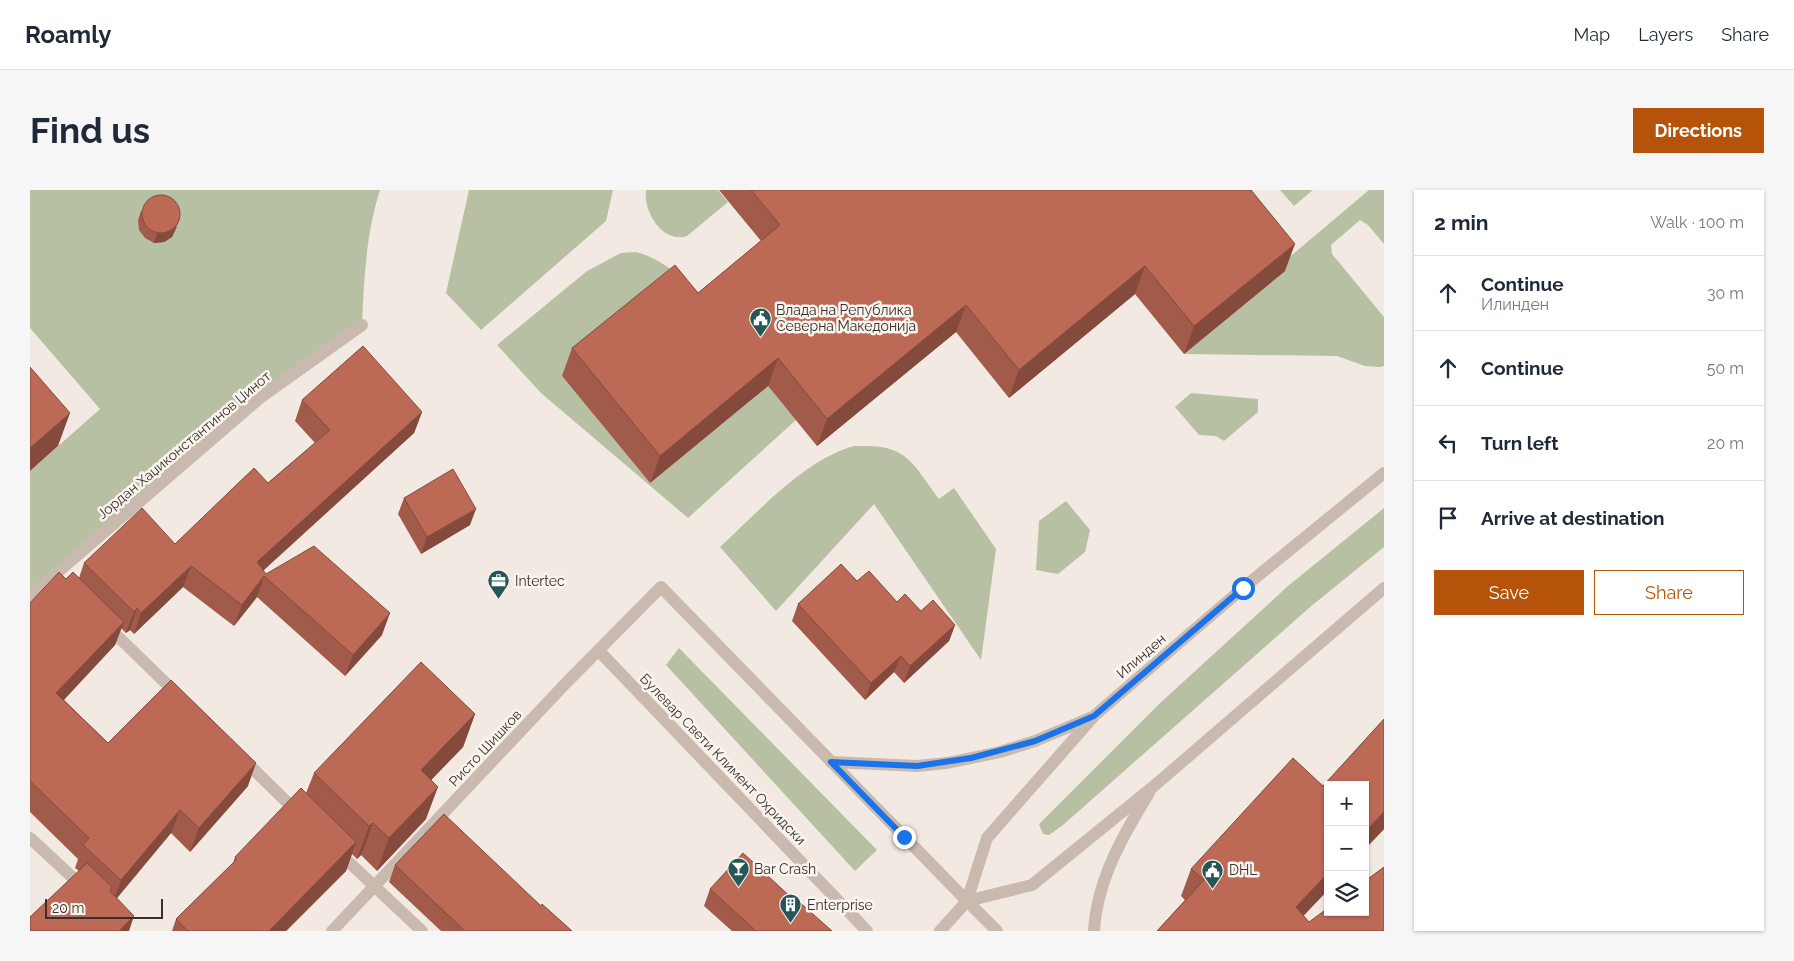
<!DOCTYPE html>
<meta charset="utf-8">
<style>
:root{--surface:#fff;--page:#f6f6f7;--text:#1f2937;--muted:#747a83;--line:#e0e1e3;--accent:#b45309}
body{margin:0;font-family:Raleway,sans-serif;background:var(--page);color:var(--text)}
.controls{position:absolute;right:15px;bottom:15px;display:grid;overflow:hidden;border-radius:0px;box-shadow:0 1px 4px #0004}
.controls button{width:45px;height:45px;display:grid;place-items:center;padding:0;border:0;border-bottom:1px solid var(--line);background:var(--surface);color:var(--text);font:25px sans-serif}
.scale{position:absolute;left:15px;bottom:12px;width:118px;box-sizing:border-box;padding-left:5px;border:2px solid #392f2c;border-top:0;font-size:14px;line-height:18px;white-space:nowrap;color:#392f2c;-webkit-text-stroke:4px #faf4ee;paint-order:stroke}
.stop{position:absolute;width:15px;height:15px;margin:-11px;border:4px solid #1a73e8;border-radius:50%;background:#fff}
.stop.end{background:#1a73e8;border-color:#fff;box-shadow:0 1px 5px #0008}
.list{margin:0;padding:0;list-style:none}
h2{display:flex;justify-content:space-between;align-items:center;height:65px;margin:0;padding:0 20px;font-size:21px}
h2 small{font-size:16px;font-weight:400;color:var(--muted)}
.list li{display:grid;grid-template-columns:32px 1fr auto;gap:15px;align-items:center;box-sizing:border-box;height:75px;padding:0 20px;border-top:1px solid var(--line)}
.list b{display:block;font-size:19px;white-space:nowrap}
.list p{margin:0;font-size:16px;white-space:nowrap;color:var(--muted)}
.list em{font-size:16px;font-style:normal;color:var(--muted)}
.actions{display:flex;gap:10px;padding:15px 20px}
.actions a{flex:1;padding:11px 0;border:1px solid var(--accent);border-radius:0px;text-align:center;font-size:18px;color:var(--accent)}
.actions .main{background:var(--accent);color:#fff}
.icon{flex:none;width:28px;height:28px;fill:none;stroke:currentColor;stroke-width:2;stroke-linecap:round;stroke-linejoin:round}
.map{position:relative;flex:none;width:1354px;height:741px;overflow:hidden;border-radius:0px}
header{display:flex;align-items:center;gap:30px;box-sizing:border-box;height:70px;padding:0 25px;background:var(--surface);border-bottom:1px solid var(--line)}
header strong{font-size:24px}
nav{display:flex;gap:28px;margin-inline-start:auto;font-size:18px}
.intro{display:flex;align-items:center;justify-content:space-between;box-sizing:border-box;height:120px;padding:0 30px}
h1{margin:0;font-size:35px}
.button{padding:12px 22px;border-radius:0px;background:var(--accent);color:#fff;font-size:18px;font-weight:700}
main{display:flex;gap:30px;padding:0 30px}
aside{flex:1;background:var(--surface);border-radius:0px;box-shadow:0 1px 4px #0004}
.map>svg:first-child{display:block}
.green{fill:#b8c0a3}
.lines{fill:none;stroke-linecap:round;stroke-linejoin:round}
.minor{stroke:#cab9ae;stroke-width:12}
.tertiary{stroke:#cab9ae;stroke-width:12}
.wall{fill:#a25a4a}
.shaded-wall{fill:#844a3c}
.building{fill:#bc6956;stroke:#844a3c}
.route{stroke:#1a73e8;stroke-width:6}
.labels{text-anchor:middle;dominant-baseline:central;stroke-width:5;stroke-linejoin:round;paint-order:stroke}
.poi-label{font-size:14px;fill:#392f2c;stroke:#faf4ee;text-anchor:start}
.street-label{font-size:14px;fill:#392f2c;stroke:#faf4ee}
</style>
<header>
<strong>Roamly</strong>
<nav><a>Map</a><a>Layers</a><a>Share</a></nav>
</header>
<div class="intro"><h1>Find us</h1><a class="button">Directions</a></div>
<main>
<div class="map">
<svg width="1354" height="741" viewBox="0 0 1354 741">
<rect width="100%" height="100%" fill="#f2eae2"/>
<g class="green">
<path d="M 0,0 L 350,0 C 336,44 334,89 332,135 L 292,163 L 0,406 L 0,281 L 70,219 L 0,138 Z"/>
<path d="M 439,0 L 583,0 L 576,31 L 451,140 L 416,103 Z"/>
<path d="M 616,0 L 688,0 L 698,12 L 657,46 C 633,54 613,22 616,0 Z"/>
<path d="M 1250,0 L 1283,0 L 1264,16 Z"/>
<path d="M 1339,0 L 1354,0 L 1354,54 L 1338,35 L 1330,30 L 1301,55 L 1302,64 L 1354,127 L 1354,176 L 1349,177 L 1335,176 L 1307,166 L 1154,164 L 1255,81 L 1250,75 Z"/>
<path d="M 606,62 C 635,69 658,94 680,112 L 532,186 L 620,293 L 725,207 L 713,166 L 766,230 L 658,328 L 511,203 L 467,155 L 557,81 L 591,63 Z"/>
<path d="M 1161,203 L 1228,209 L 1228,222 L 1194,251 L 1186,246 L 1169,245 L 1145,217 Z"/>
<path d="M 824,256 C 839,256 857,255 871,264 C 885,272 899,296 909,309 L 924,298 L 966,359 L 951,470 L 844,314 L 746,421 L 690,357 C 727,323 775,269 824,256 Z"/>
<path d="M 1036,311 L 1060,340 L 1055,362 L 1028,384 L 1006,380 L 1009,331 Z"/>
<path d="M 1354,318 L 1354,357 L 1279,418 L 1033,635 L 1019,645 L 1013,644 L 1009,634 L 1128,515 L 1258,396 Z"/>
<path d="M 649,458 L 847,660 L 825,681 L 636,475 Z"/>
</g>
<g class="lines">
<g class="minor">
<path d="M 0,406 L 231,207 L 332,135"/>
<path d="M 76,435 L 148,505"/>
<path d="M 569,461 L 837,741"/>
<path d="M 212,568 L 269,624"/>
<path d="M 0,648 L 54,698"/>
<path d="M 307,661 L 392,741"/>
<path d="M 302,741 L 536,493 L 631,397 L 937,711"/>
</g>
<g class="tertiary">
<path d="M 801,572 L 887,576 L 917,573 L 970,562 L 1005,551 L 1060,528"/>
<path d="M 937,711 L 1002,695 L 1124,596 L 1354,398"/>
<path d="M 937,711 L 967,741"/>
<path d="M 910,741 L 937,711 L 957,648 L 1064,526 L 1213,398 L 1354,283"/>
<path d="M 1064,741 C 1067,690 1093,645 1119,603"/>
</g>
</g>
<g class="wall">
<path d="M 689,0 L 1221,0 L 1255,81 L 1154,164 L 1105,104 L 979,208 L 926,142 L 787,256 L 738,196 L 620,293 L 532,186 L 542,158 L 668,103 L 731,51 Z"/>
<path d="M 111,21 L 147,37 L 142,47 L 134,52 L 124,53 L 115,48 L 109,40 L 108,30 Z"/>
<path d="M 272,210 L 392,222 L 384,243 L 233,381 L 236,384 L 352,445 L 315,486 L 227,407 L 204,436 L 153,397 L 104,444 L 100,440 L 96,443 L 91,438 L 85,455 L 34,510 L 78,553 L 218,596 L 160,662 L 141,643 L 87,708 L 45,678 L 48,669 L 0,622 L 0,413 L 36,389 L 49,388 L 54,373 L 145,354 L 238,293 L 285,253 L 265,231 Z"/>
<path d="M 374,308 L 440,335 L 391,364 L 368,324 Z"/>
<path d="M 827,391 L 867,412 L 925,435 L 919,451 L 874,493 L 864,482 L 835,510 L 762,431 L 768,414 Z"/>
<path d="M 445,524 L 433,557 L 401,590 L 396,629 L 347,681 L 331,665 L 327,669 L 322,664 L 316,681 L 256,741 L 142,741 L 146,729 L 203,673 L 205,667 L 276,603 L 284,583 Z"/>
<path d="M 1354,529 L 1354,639 L 1335,659 L 1298,595 L 1298,700 L 1273,726 L 1279,732 L 1354,741 L 1127,741 L 1155,710 L 1151,706 L 1161,679 L 1293,596 Z"/>
<path d="M 365,675 L 511,716 L 542,741 L 411,741 L 359,692 Z"/>
<path d="M 680,699 L 765,711 L 802,741 L 702,741 L 674,716 Z"/>
</g>
<g class="shaded-wall">
<path d="M 150,28 L 142,47 L 134,52 L 124,53 L 127,44 Z"/>
<path d="M 1265,54 L 1255,81 L 1154,164 L 1164,136 Z"/>
<path d="M 1115,76 L 1105,104 L 979,208 L 989,180 Z"/>
<path d="M 936,115 L 926,142 L 787,256 L 797,229 Z"/>
<path d="M 748,168 L 738,196 L 620,293 L 630,266 Z"/>
<path d="M 392,222 L 384,243 L 219,393 L 227,372 Z"/>
<path d="M 40,223 L 28,256 L 0,281 L 0,258 Z"/>
<path d="M 446,319 L 440,335 L 391,364 L 397,347 Z"/>
<path d="M 161,376 L 153,397 L 104,444 L 111,423 Z"/>
<path d="M 234,386 L 227,407 L 204,436 L 212,415 Z"/>
<path d="M 107,418 L 100,440 L 96,443 L 104,422 Z"/>
<path d="M 360,423 L 352,445 L 315,486 L 323,465 Z"/>
<path d="M 94,432 L 85,455 L 18,526 L 26,503 Z"/>
<path d="M 925,435 L 919,451 L 874,493 L 880,476 Z"/>
<path d="M 871,466 L 864,482 L 835,510 L 841,493 Z"/>
<path d="M 445,524 L 433,557 L 379,613 L 391,580 Z"/>
<path d="M 226,573 L 218,596 L 160,662 L 169,638 Z"/>
<path d="M 408,597 L 396,629 L 347,681 L 359,648 Z"/>
<path d="M 150,620 L 141,643 L 82,714 L 91,690 Z"/>
<path d="M 1354,622 L 1354,639 L 1335,659 L 1335,642 Z"/>
<path d="M 343,633 L 331,665 L 327,669 L 339,636 Z"/>
<path d="M 326,652 L 316,681 L 256,741 L 239,741 Z"/>
<path d="M 1298,683 L 1298,700 L 1259,741 L 1266,717 Z"/>
<path d="M 104,726 L 99,741 L 89,741 Z"/>
</g>
<g class="building">
<path d="M 721,0 L 1221,0 L 1265,54 L 1164,136 L 1115,76 L 989,180 L 936,115 L 797,229 L 748,168 L 630,266 L 542,158 L 645,75 L 668,103 L 750,35 Z"/>
<circle cx="131" cy="24" r="19"/>
<path d="M 333,156 L 392,222 L 227,372 L 236,384 L 284,356 L 360,423 L 323,465 L 234,386 L 212,415 L 161,376 L 111,423 L 107,418 L 104,422 L 54,373 L 112,318 L 145,354 L 224,278 L 238,293 L 300,240 L 272,210 Z"/>
<path d="M 0,177 L 40,223 L 0,258 Z"/>
<path d="M 423,279 L 446,319 L 397,347 L 374,308 Z"/>
<path d="M 811,374 L 827,391 L 839,381 L 867,412 L 875,404 L 891,421 L 903,410 L 925,435 L 880,476 L 871,466 L 841,493 L 768,414 Z"/>
<path d="M 29,382 L 36,389 L 43,382 L 94,432 L 26,503 L 78,553 L 141,490 L 226,573 L 169,638 L 150,620 L 91,690 L 53,655 L 59,648 L 0,591 L 0,413 Z"/>
<path d="M 391,472 L 445,524 L 391,580 L 408,597 L 359,648 L 343,633 L 339,636 L 284,583 Z"/>
<path d="M 1354,529 L 1354,622 L 1335,642 L 1335,595 L 1298,595 L 1298,683 L 1266,717 L 1279,732 L 1298,718 L 1298,722 L 1335,722 L 1335,691 L 1354,677 L 1354,741 L 1127,741 L 1174,690 L 1161,679 L 1263,568 L 1293,596 Z"/>
<path d="M 271,598 L 326,652 L 239,741 L 158,741 L 146,729 L 207,669 L 205,667 Z"/>
<path d="M 414,624 L 511,716 L 512,714 L 542,741 L 435,741 L 365,675 Z"/>
<path d="M 713,663 L 765,711 L 767,710 L 802,741 L 726,741 L 680,699 Z"/>
<path d="M 57,673 L 82,697 L 80,701 L 104,726 L 89,741 L 0,741 L 0,727 Z"/>
</g>
<g class="lines">
<path class="route" d="M 874,647 L 801,572 L 887,576 L 941,568 L 1005,551 L 1064,526 L 1213,398"/>
</g>
<defs>
<symbol id="civic-pin" viewBox="-11 -11 22 30"><path d="M0 17L-7.5 6A9.5 9.5 0 1 1 7.5 6Z" fill="#245758" stroke="#faf4ee"/><path d="M-.6-6.5H3V-4.5H.6V-3L4-1V1h2V6H-6V1h2V-1L-.6-3ZM-1.2 2.5V6h2.4V2.5Z" fill="#fff"/></symbol>
<symbol id="office-pin" viewBox="-11 -11 22 30"><path d="M0 17L-7.5 6A9.5 9.5 0 1 1 7.5 6Z" fill="#245758" stroke="#faf4ee"/><path d="M-6-3h4V-5.5h4V-3h4V5H-6ZM-1-4.5V-3h2v-1.5ZM-6 0V1H6V0Z" fill="#fff"/></symbol>
<symbol id="bar-pin" viewBox="-11 -11 22 30"><path d="M0 17L-7.5 6A9.5 9.5 0 1 1 7.5 6Z" fill="#245758" stroke="#faf4ee"/><path d="M-6-5H6L.8 .8V4.5H3.5V6h-7V4.5H-.8V.8Z" fill="#fff"/></symbol>
<symbol id="building-pin" viewBox="-11 -11 22 30"><path d="M0 17L-7.5 6A9.5 9.5 0 1 1 7.5 6Z" fill="#245758" stroke="#faf4ee"/><path d="M-4-6H4V6H1V3H-1V6H-4ZM-2.5-4.3h1.7v1.8h-1.7ZM.8-4.3h1.7v1.8H.8ZM-2.5-1h1.7V.8h-1.7ZM.8-1h1.7V.8H.8Z" fill="#fff"/></symbol>
</defs>
<g fill-rule="evenodd">
<use href="#civic-pin" x="718" y="116" width="25" height="34"/>
<use href="#office-pin" x="456" y="378" width="25" height="34"/>
<use href="#bar-pin" x="696" y="666" width="25" height="34"/>
<use href="#civic-pin" x="1170" y="668" width="25" height="34"/>
<use href="#building-pin" x="748" y="702" width="25" height="34"/>
</g>
<g class="labels">
<g class="poi-label">
<text x="746" y="120">Влада на Република<tspan x="746" dy="16">Северна Македонија</tspan></text>
<text x="485" y="391">Intertec</text>
<text x="724" y="679">Bar Crash</text>
<text x="1199" y="680">DHL</text>
<text x="777" y="715">Enterprise</text>
</g>
<g class="street-label">
<text transform="translate(154 255) rotate(-40)">Јордан Хаџиконстантинов Џинот</text>
<text transform="translate(1111 466) rotate(-41)">Илинден</text>
<text transform="translate(455 558) rotate(-47)">Ристо Шишков</text>
<text transform="translate(693 569) rotate(46)">Булевар Свети Климент Охридски</text>
</g>
</g>
</svg>
<div class="controls">
<button>+</button>
<button>−</button>
<button><svg class="icon" aria-label="layers" viewBox="0 0 24 24"><path d="M12 4l9 5-9 5-9-5zM3 14l9 5 9-5"/></svg></button>
</div>
<div class="scale">20 m</div>
<div class="stop" style="left:1213px;top:398px"></div>
<div class="stop end" style="left:874px;top:647px"></div>
</div>
<aside>
<h2>2 min<small>Walk · 100 m</small></h2>
<ul class="list">
<li><svg class="icon" aria-label="ahead" viewBox="0 0 24 24"><path d="M12 20V5M6 11l6-6 6 6"/></svg><div><b>Continue</b><p>Илинден</p></div><em>30 m</em></li>
<li><svg class="icon" aria-label="ahead" viewBox="0 0 24 24"><path d="M12 20V5M6 11l6-6 6 6"/></svg><div><b>Continue</b></div><em>50 m</em></li>
<li><svg class="icon" aria-label="left" viewBox="0 0 24 24"><path d="M17 20v-9H6M10 6l-5 5 5 5"/></svg><div><b>Turn left</b></div><em>20 m</em></li>
<li><svg class="icon" aria-label="arrive" viewBox="0 0 24 24"><path d="M6 21V4h12l-3 4 3 4H6"/></svg><div><b>Arrive at destination</b></div></li>
</ul>
<div class="actions"><a class="main">Save</a><a>Share</a></div>
</aside>
</main>
